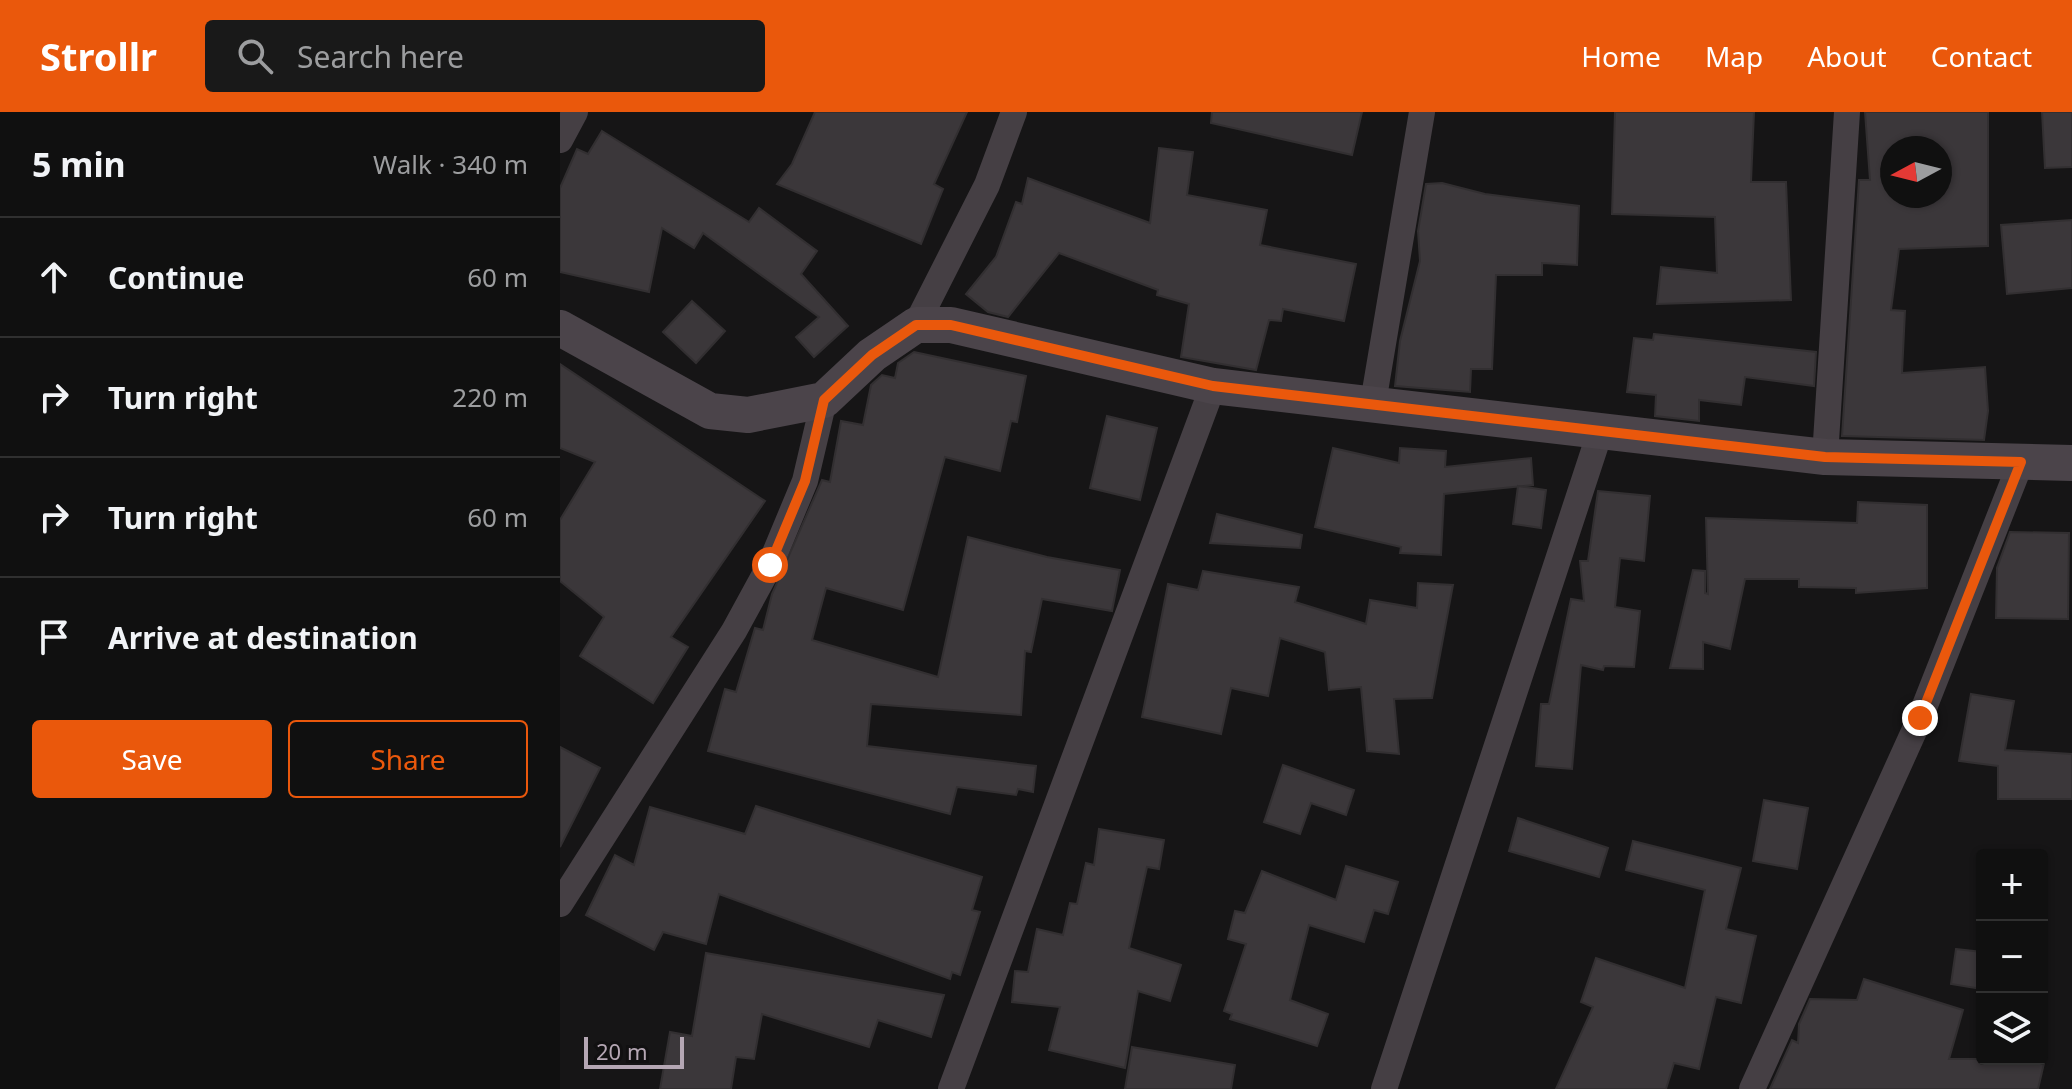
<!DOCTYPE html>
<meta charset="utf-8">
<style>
:root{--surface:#101010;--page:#191919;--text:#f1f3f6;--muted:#9c9d9f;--line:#303030;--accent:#ea580c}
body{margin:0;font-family:"Noto Sans",sans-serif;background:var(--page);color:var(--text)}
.controls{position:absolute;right:24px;bottom:24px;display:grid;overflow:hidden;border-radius:8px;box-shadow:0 2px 6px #0004}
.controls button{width:72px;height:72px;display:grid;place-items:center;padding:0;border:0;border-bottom:2px solid var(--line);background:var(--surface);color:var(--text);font:40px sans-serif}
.compass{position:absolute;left:1320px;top:24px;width:72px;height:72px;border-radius:50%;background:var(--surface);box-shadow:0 2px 6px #0004;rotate:263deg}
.scale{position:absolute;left:24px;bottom:20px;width:100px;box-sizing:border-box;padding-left:8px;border:4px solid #b5a7b4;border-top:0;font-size:22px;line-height:28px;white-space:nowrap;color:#b5a7b4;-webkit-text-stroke:6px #111011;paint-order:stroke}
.stop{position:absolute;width:24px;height:24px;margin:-18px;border:6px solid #ea580c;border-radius:50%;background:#fff}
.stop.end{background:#ea580c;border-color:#fff;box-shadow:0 2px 8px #0008}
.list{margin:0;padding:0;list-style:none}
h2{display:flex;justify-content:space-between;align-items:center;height:104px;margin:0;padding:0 32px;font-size:34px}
h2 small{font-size:26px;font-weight:400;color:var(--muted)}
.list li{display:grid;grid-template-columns:52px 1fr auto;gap:24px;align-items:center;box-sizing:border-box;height:120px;padding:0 32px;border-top:2px solid var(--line)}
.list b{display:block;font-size:30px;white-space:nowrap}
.list em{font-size:26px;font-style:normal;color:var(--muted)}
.actions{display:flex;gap:16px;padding:24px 32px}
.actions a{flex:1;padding:18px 0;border:2px solid var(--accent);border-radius:8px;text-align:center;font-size:28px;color:var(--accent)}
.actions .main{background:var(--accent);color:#fff}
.icon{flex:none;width:44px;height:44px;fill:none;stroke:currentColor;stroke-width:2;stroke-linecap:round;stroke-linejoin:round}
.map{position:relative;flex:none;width:1512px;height:977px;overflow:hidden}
header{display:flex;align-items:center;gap:48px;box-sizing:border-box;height:112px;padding:0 40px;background:var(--accent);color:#fff}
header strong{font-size:38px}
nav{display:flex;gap:44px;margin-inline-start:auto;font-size:28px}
.search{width:560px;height:72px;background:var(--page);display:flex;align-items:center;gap:20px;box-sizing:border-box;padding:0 28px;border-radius:8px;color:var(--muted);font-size:30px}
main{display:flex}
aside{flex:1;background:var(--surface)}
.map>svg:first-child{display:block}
.building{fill:#3b373a;stroke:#322f31;stroke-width:2;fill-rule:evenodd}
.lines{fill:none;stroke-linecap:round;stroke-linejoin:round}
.street{stroke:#453f44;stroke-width:26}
.secondary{stroke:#4b444a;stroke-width:36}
.route{stroke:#ea580c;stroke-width:10}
</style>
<header>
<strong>Strollr</strong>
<div class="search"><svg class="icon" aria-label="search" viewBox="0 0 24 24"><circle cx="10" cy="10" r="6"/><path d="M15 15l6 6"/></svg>Search here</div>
<nav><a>Home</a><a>Map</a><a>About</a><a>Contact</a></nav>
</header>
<main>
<aside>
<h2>5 min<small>Walk · 340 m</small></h2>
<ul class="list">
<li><svg class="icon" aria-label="ahead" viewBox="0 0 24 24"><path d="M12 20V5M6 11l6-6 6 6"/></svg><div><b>Continue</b></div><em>60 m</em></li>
<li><svg class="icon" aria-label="right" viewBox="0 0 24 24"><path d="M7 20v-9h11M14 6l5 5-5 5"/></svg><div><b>Turn right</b></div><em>220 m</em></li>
<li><svg class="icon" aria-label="right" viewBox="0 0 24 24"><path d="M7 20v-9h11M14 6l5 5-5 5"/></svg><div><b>Turn right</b></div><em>60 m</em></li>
<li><svg class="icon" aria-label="arrive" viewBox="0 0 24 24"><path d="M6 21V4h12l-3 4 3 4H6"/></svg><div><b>Arrive at destination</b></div></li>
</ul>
<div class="actions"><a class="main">Save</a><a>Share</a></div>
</aside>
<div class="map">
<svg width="1512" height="977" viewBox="0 0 1512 977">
<rect width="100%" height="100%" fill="#161516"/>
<g class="building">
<path d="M 255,0 L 407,0 L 374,72 L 383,77 L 361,132 L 217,72 L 232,52 Z"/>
<path d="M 652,0 L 802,0 L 792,43 L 651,11 Z"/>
<path d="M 1055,0 L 1194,0 L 1191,70 L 1226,70 L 1231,188 L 1097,192 L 1101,155 L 1157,161 L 1155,105 L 1052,102 Z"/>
<path d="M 1305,0 L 1428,0 L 1428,134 L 1339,137 L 1331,198 L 1345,199 L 1342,261 L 1425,255 L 1428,299 L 1424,328 L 1282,324 L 1299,68 L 1310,68 ZM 1332,36 L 1380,36 L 1380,84 L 1332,84 Z"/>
<path d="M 1482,0 L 1512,0 L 1512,55 L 1485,56 Z"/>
<path d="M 42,19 L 189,110 L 199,96 L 257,139 L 241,162 L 288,214 L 254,245 L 236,225 L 259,205 L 143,121 L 134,136 L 102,116 L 89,180 L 0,160 L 0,76 L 17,37 L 28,42 Z"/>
<path d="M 599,36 L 633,40 L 627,83 L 707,98 L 700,133 L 796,152 L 784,209 L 723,197 L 721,209 L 709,208 L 696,258 L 621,245 L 629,192 L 597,183 L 598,178 L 499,141 L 448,205 L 428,200 L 406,182 L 436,145 L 456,90 L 462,92 L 468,66 L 590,111 Z"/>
<path d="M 882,71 L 925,82 L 1019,94 L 1017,153 L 982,151 L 982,163 L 936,163 L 932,257 L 911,257 L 910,280 L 835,274 L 840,229 L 860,149 L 858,119 L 866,72 Z"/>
<path d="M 1512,108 L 1512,176 L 1447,182 L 1441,113 Z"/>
<path d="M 132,189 L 165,219 L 136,251 L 103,220 Z"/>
<path d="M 1094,222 L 1256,240 L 1254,274 L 1185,265 L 1181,293 L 1139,288 L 1139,309 L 1095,304 L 1096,283 L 1067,280 L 1074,226 L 1093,228 Z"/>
<path d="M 354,240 L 466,264 L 457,310 L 451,309 L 440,359 L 385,345 L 343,498 L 266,476 L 252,528 L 378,565 L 408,425 L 487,445 L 560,458 L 552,499 L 482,487 L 471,540 L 465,539 L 461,603 L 311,592 L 307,634 L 476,654 L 473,680 L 458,677 L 456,683 L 397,675 L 390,702 L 148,639 L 165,577 L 176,580 L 195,516 L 203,518 L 212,482 L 262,368 L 270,370 L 281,309 L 303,313 L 311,273 L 322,263 L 335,266 L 338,251 Z"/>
<path d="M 0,252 L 205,389 L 111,525 L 128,535 L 93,591 L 20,544 L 44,505 L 0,469 L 0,408 L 35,350 L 0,336 Z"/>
<path d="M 547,304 L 597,316 L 580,388 L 530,376 Z"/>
<path d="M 773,336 L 839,351 L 840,336 L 886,339 L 885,355 L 971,346 L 973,373 L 884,382 L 881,443 L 840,441 L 841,435 L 755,415 Z"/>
<path d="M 958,374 L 986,378 L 981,416 L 953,412 Z"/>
<path d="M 1038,379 L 1090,384 L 1084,449 L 1060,446 L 1055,495 L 1080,499 L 1074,555 L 1044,554 L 1043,558 L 1021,553 L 1012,657 L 976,654 L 981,592 L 989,592 L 1011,487 L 1024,489 L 1020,449 L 1028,449 Z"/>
<path d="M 1298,390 L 1367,393 L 1367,476 L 1296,481 L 1296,476 L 1239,475 L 1239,467 L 1185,467 L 1170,537 L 1143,530 L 1143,557 L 1110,556 L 1133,458 L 1145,459 L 1145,481 L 1148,482 L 1146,406 L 1297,411 Z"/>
<path d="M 657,402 L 742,423 L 740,436 L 650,431 Z"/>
<path d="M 1450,420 L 1509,421 L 1508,507 L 1436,506 L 1437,456 Z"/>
<path d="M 643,459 L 739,475 L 735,490 L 806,512 L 810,488 L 857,496 L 858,471 L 893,473 L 872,586 L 834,587 L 839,642 L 807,639 L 801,575 L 769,578 L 765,540 L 720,526 L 708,584 L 671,576 L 661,622 L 582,605 L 608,472 L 638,478 Z"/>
<path d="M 1411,582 L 1454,589 L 1445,638 L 1512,642 L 1512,687 L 1438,687 L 1438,654 L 1399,649 Z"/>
<path d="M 0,635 L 40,656 L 0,735 Z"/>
<path d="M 723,653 L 794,678 L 786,703 L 751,691 L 740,722 L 704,710 Z"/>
<path d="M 1204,688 L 1248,696 L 1237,757 L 1193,749 Z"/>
<path d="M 196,694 L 422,765 L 412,798 L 420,800 L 400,863 L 392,860 L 390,867 L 159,782 L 146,832 L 103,820 L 94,838 L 26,803 L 55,743 L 74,753 L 90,695 L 185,722 Z"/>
<path d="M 958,706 L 1048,736 L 1039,765 L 949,739 Z"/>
<path d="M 539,717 L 604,728 L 599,757 L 587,755 L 569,836 L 621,853 L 610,889 L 578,879 L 565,956 L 489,938 L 500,895 L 452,890 L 455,859 L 468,860 L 477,817 L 503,823 L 510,791 L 517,792 L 526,751 L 534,753 Z"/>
<path d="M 1073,729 L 1181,756 L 1166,817 L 1196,824 L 1181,891 L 1156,885 L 1139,957 L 1114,951 L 1106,977 L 996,977 L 1033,895 L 1021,890 L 1036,846 L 1125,876 L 1145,778 L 1066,758 Z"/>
<path d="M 786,754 L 838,770 L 828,802 L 814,798 L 804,830 L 749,813 L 730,888 L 768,902 L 757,934 L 670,907 L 672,902 L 664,899 L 686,832 L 668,827 L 675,799 L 685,801 L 702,759 L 776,788 Z"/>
<path d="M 1396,837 L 1422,840 L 1422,877 L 1391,872 Z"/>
<path d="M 146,841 L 384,883 L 371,925 L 318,908 L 309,935 L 202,902 L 194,947 L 176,945 L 171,977 L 100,977 L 110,920 L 132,924 Z"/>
<path d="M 1304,867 L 1403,898 L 1389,947 L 1485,947 L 1478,977 L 1210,977 L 1232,928 L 1238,931 L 1239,912 L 1250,887 L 1297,888 Z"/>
<path d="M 572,935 L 675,953 L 671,977 L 565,977 Z"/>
</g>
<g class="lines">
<g class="street">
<path d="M 0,28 L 15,0"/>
<path d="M 356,213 L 427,73 L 454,0"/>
<path d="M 813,291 L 862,0"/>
<path d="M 1265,345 L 1287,0"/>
<path d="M 0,792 L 174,519 L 210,453 L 245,369 L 264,288"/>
<path d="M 391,977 L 653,274"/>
<path d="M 824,977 L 1041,317"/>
<path d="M 1192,977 L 1360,606 L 1461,350"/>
</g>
<path class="secondary" d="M 0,216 L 150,299 L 188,303 L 264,288 L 312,243 L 356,213 L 391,213 L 653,274 L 1265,345 L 1512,351"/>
</g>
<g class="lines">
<path class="route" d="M 210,453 L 245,369 L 264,288 L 312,243 L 356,213 L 391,213 L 653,274 L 1265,345 L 1461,350 L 1360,606"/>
</g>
</svg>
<div class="controls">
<button>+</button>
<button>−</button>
<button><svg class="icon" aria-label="layers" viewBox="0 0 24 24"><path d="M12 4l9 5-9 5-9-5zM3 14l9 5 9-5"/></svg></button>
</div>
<svg class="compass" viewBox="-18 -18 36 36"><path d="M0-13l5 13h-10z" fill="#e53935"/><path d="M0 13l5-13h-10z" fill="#9c9d9f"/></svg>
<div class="scale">20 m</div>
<div class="stop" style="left:210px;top:453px"></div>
<div class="stop end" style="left:1360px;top:606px"></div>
</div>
</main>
